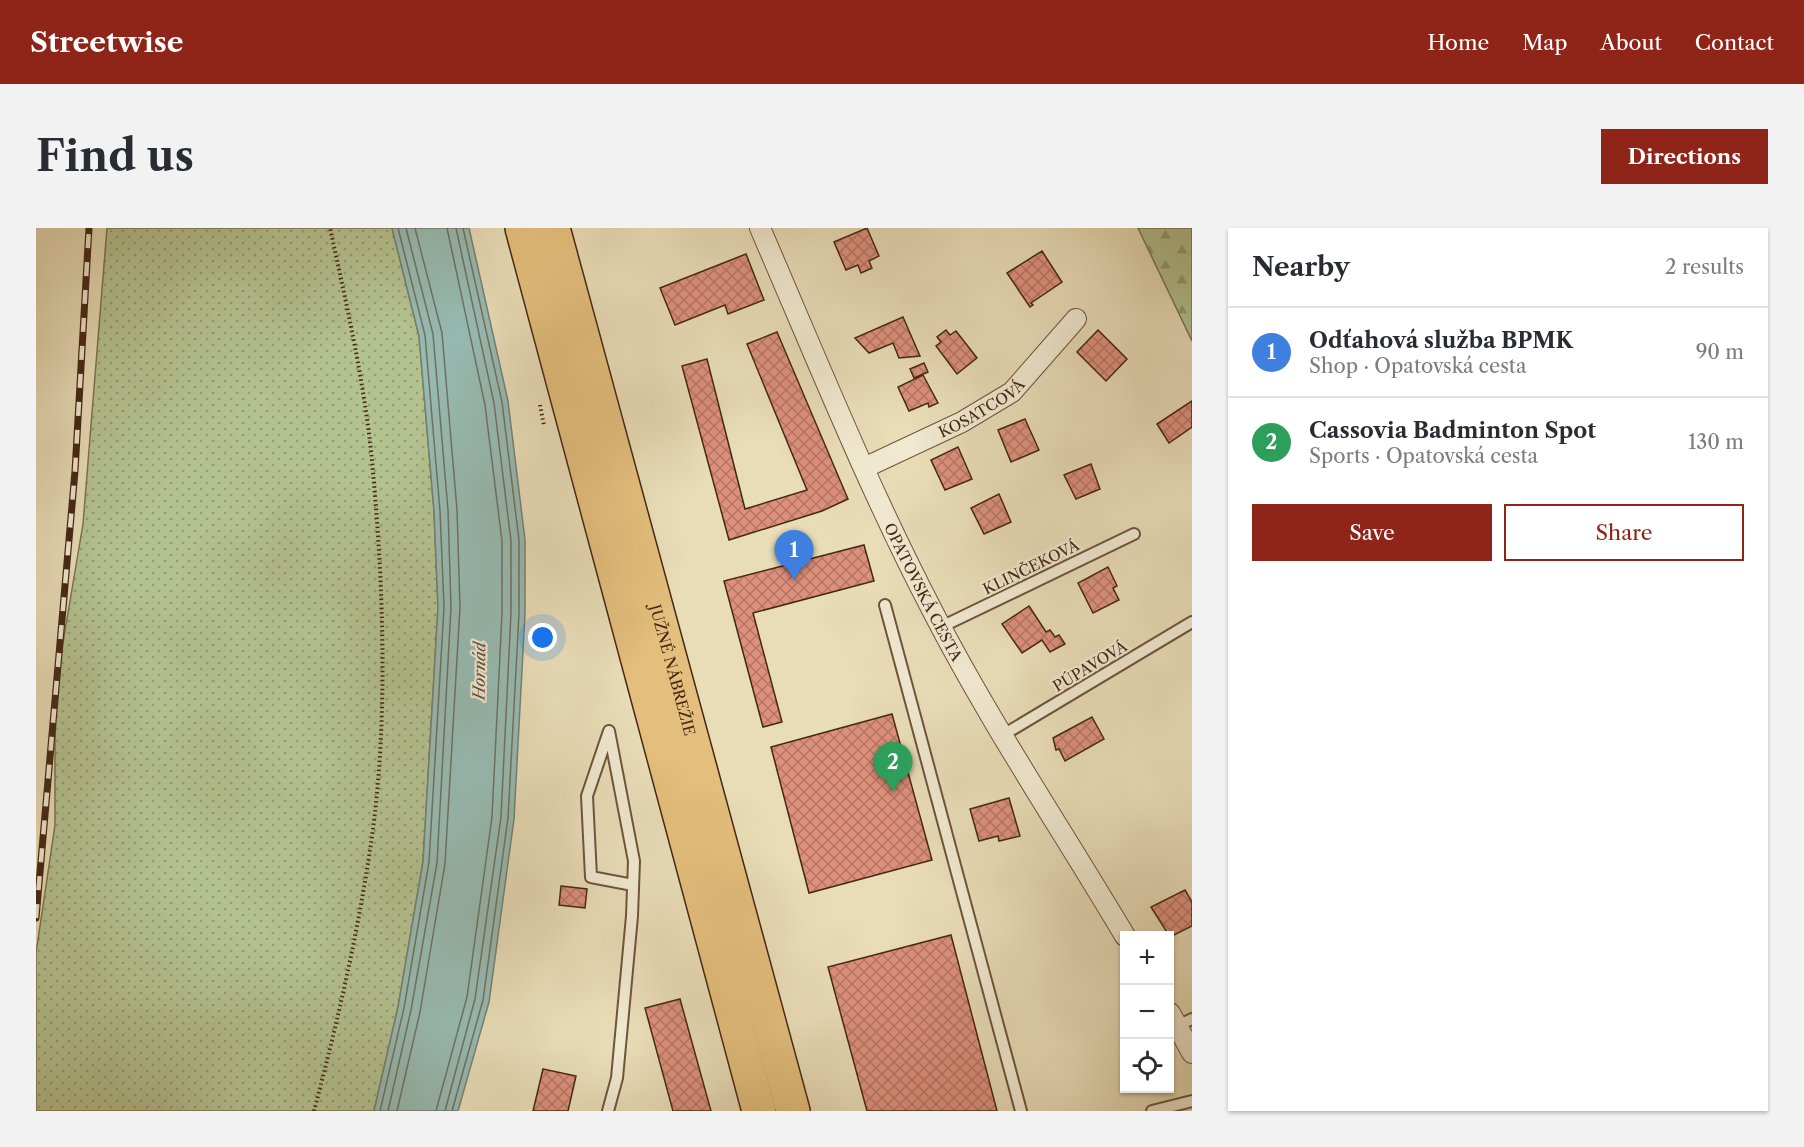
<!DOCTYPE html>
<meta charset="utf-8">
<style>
:root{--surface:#fff;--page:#f2f2f3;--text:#2b2b33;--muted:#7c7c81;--line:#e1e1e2;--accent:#8f2418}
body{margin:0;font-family:"Libre Caslon Text",serif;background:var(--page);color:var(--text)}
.controls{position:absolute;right:18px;bottom:18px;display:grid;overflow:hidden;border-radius:0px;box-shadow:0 2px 4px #0004}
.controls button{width:54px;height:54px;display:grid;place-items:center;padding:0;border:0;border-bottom:2px solid var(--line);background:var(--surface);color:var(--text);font:30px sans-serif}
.you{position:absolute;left:507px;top:410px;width:21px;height:21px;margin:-15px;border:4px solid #fff;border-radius:50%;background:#1a73e8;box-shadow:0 0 0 9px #1a73e833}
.badge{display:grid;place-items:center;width:39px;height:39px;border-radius:50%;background:var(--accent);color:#fff;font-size:20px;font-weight:700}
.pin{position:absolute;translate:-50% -50px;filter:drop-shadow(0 2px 3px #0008)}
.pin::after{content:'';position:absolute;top:32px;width:21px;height:18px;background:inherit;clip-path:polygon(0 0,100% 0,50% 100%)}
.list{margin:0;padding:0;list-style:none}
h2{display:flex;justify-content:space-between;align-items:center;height:78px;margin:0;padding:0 24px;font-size:26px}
h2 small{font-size:20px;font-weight:400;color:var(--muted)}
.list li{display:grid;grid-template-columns:39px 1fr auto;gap:18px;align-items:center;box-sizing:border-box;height:90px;padding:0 24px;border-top:2px solid var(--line)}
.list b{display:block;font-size:22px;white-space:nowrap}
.list p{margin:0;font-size:20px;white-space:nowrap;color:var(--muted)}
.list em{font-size:20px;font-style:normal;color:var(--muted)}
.actions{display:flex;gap:12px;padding:18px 24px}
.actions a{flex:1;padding:14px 0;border:2px solid var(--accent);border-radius:0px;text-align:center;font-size:21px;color:var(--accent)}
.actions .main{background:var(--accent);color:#fff}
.icon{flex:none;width:33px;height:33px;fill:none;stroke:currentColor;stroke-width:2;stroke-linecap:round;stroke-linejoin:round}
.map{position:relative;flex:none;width:1156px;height:883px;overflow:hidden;border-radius:0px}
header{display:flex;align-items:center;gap:36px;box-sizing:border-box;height:84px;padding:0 30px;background:var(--accent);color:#fff}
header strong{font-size:28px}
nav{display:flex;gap:33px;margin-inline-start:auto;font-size:21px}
.intro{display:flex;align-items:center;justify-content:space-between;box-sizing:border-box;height:144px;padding:0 36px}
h1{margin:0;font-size:42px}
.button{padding:15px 27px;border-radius:0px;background:var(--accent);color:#fff;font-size:21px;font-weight:700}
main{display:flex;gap:36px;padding:0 36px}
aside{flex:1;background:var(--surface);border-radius:0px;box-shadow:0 2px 4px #0004}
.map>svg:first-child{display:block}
.grass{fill:url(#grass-dots);stroke:#7c7452;stroke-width:1.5}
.forest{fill:url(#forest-firs);stroke:#7c7452;stroke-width:1.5}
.water{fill:#97bbb3;stroke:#768073;stroke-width:1.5}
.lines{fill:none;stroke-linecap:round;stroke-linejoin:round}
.shore{stroke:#6e7164;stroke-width:1.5}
.building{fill:url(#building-cross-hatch);stroke:#452714;stroke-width:1.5}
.service-casing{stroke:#6e543d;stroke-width:14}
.minor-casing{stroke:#6e543d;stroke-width:22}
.trunk-casing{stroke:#452714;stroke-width:36}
.path{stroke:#452714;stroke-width:4;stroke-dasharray:1.5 3;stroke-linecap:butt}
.service{stroke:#f1e9d1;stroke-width:10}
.minor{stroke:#f1e9d1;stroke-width:20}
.trunk{stroke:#e4be7c;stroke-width:33}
.rail-casing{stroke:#452714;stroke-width:7}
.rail{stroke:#f1e9d1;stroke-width:4.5;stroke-dasharray:14;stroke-linecap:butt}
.labels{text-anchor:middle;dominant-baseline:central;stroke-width:4.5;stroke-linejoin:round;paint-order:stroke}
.street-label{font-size:15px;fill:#452714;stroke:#f1e9d1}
.water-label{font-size:16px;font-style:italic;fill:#5a4c3c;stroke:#f1e9d1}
</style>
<header>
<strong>Streetwise</strong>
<nav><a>Home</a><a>Map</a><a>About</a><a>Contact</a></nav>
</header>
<div class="intro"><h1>Find us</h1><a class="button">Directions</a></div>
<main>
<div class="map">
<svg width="1156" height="883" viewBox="0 0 1156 883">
<defs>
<pattern id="grass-dots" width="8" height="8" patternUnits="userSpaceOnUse" patternTransform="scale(1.5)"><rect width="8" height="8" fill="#b4c290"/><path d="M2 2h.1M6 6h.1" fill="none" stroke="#949e74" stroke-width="1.8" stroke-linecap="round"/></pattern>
<pattern id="forest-firs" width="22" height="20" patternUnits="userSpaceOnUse" patternTransform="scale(1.5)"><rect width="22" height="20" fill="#b4c290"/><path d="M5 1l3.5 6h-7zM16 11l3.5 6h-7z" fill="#949e74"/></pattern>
<pattern id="building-cross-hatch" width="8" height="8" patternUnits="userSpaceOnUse" patternTransform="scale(1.5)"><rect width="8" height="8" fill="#dd907c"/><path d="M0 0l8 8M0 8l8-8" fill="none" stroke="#b57664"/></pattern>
</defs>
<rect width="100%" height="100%" fill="#e9ddb8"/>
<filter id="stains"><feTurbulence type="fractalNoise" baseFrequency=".00333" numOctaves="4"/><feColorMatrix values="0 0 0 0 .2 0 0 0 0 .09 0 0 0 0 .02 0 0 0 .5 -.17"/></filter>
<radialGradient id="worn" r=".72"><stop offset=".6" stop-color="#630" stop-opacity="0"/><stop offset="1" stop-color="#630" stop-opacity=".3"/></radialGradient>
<path class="grass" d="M 71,0 L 356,0 L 383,108 L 398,283 L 402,379 L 387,634 L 362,779 L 338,883 L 0,883 L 0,725 L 19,597 L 19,462 L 47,296 Z"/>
<path class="forest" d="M 1102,0 L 1156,0 L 1156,113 Z"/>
<path class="water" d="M 356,0 L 433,0 L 472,173 L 489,312 L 489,386 L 478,591 L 453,774 L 422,883 L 338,883 L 362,779 L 387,634 L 402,379 L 398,283 L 383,108 Z"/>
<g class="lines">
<g class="shore">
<path d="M 344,883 L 368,780 L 393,634 L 408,379 L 404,283 L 389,107 L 362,0"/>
<path d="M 352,883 L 375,782 L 401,635 L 415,379 L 412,282 L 397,106 L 370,0"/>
<path d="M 361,883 L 384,784 L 409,636 L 424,379 L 421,282 L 406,105 L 379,0"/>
<path d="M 400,883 L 431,769 L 456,589 L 466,385 L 466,313 L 449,177 L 411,0"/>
<path d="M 409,883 L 439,771 L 465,589 L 475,385 L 475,313 L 458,175 L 420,0"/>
<path d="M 416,883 L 447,772 L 472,590 L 483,386 L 483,312 L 466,174 L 427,0"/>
</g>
</g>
<g class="building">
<path d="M 831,0 L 843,28 L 833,33 L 836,40 L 825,45 L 822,37 L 810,42 L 798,14 Z"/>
<path d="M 1006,23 L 1026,54 L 995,75 L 997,77 L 994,79 L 971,45 Z"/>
<path d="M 710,26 L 728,72 L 692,86 L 689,77 L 639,97 L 624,60 Z"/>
<path d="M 867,89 L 884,128 L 863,130 L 857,115 L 833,125 L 819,110 Z"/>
<path d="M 910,102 L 914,107 L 920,103 L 941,130 L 921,146 L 900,118 L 905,114 L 901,109 Z"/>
<path d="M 1062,102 L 1091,131 L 1070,153 L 1041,124 Z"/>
<path d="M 741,104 L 812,271 L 786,283 L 693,312 L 646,138 L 671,131 L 709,281 L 771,262 L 711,116 Z"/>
<path d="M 888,135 L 892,144 L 878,150 L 874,141 Z"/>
<path d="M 887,147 L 902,175 L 893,179 L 892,175 L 873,183 L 862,159 Z"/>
<path d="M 1156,173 L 1156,199 L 1133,215 L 1121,196 Z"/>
<path d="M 989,191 L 1003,222 L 975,234 L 962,202 Z"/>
<path d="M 922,219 L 936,251 L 909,262 L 895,232 Z"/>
<path d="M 1055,236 L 1064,261 L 1040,271 L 1028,247 Z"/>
<path d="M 963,266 L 975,294 L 948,306 L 935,280 Z"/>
<path d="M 828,317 L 838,353 L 717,385 L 746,494 L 727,499 L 688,353 Z"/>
<path d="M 1072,339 L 1081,358 L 1077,360 L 1083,372 L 1057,385 L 1042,355 Z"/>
<path d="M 993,378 L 1010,404 L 1014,402 L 1019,409 L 1023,407 L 1029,416 L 1014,424 L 1006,412 L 986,425 L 966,396 Z"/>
<path d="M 856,486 L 896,632 L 773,665 L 735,519 Z"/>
<path d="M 1056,489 L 1068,511 L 1029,533 L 1023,521 L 1020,522 L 1017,510 Z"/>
<path d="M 973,570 L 984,608 L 963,613 L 962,608 L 943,613 L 934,581 Z"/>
<path d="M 525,658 L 551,661 L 549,680 L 523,677 Z"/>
<path d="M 1149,662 L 1156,674 L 1156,698 L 1134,709 L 1115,679 Z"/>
<path d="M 915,707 L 961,883 L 831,883 L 792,739 Z"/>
<path d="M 644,771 L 675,883 L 637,883 L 609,780 Z"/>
<path d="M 507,841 L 540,848 L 532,883 L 497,883 Z"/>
</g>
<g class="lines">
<defs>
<g id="service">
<path d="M 849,377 L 985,883"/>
<path d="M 905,399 L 1098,306"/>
<path d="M 967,507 L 1156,394"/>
<path d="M 1141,798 L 1156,791"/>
<path d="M 572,883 L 581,850 L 596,688 L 598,633 L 573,503 L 551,568 L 555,649 L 597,657"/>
<path d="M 1116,883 L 1156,873"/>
</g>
<g id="minor">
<path id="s1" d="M 724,0 C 779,127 831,257 895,380 C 953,493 1024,599 1089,708"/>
<path id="s2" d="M 828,240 L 926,194 L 976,164 L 1040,91"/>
<path d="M 1134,785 L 1156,825"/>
</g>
<g id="trunk">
<path d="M 486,0 L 723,883"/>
<path id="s3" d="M 517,0 L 757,883"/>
</g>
</defs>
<use href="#service" class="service-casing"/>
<use href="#minor" class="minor-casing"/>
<use href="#trunk" class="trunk-casing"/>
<g class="path">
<path d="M 504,177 L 508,198"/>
<path d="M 278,883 C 302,792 323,701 336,608 C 353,487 347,344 335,223 C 327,148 310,74 294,0"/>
</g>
<use href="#service" class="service"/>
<use href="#minor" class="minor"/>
<use href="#trunk" class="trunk"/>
<defs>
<path id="rail" d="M 0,690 L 39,243 L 53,0"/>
</defs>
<use href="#rail" class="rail-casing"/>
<use href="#rail" class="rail"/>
</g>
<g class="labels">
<g class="street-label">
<text stroke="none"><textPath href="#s2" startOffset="132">KOSATCOVÁ</textPath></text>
<text transform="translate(995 339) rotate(-26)">KLINČEKOVÁ</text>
<text stroke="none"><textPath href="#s1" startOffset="399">OPATOVSKÁ CESTA</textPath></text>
<text transform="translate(1054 438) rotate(-31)">PÚPAVOVÁ</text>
<text stroke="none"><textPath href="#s3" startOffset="458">JUŽNÉ NÁBREŽIE</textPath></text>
</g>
<g class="water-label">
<text transform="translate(443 443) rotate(-89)">Hornád</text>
</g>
</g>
<rect width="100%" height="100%" filter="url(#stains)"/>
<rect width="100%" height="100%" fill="url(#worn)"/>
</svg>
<div class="controls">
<button>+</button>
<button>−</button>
<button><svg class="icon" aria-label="locate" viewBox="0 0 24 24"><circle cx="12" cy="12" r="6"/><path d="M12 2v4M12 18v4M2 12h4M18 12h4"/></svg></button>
</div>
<div class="you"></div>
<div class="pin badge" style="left:758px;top:352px;background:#3f7fe0">1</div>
<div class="pin badge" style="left:857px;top:564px;background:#2e9e5b">2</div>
</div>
<aside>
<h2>Nearby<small>2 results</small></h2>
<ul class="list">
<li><span class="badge" style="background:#3f7fe0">1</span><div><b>Odťahová služba BPMK</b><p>Shop · Opatovská cesta</p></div><em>90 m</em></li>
<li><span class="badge" style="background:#2e9e5b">2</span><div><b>Cassovia Badminton Spot</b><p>Sports · Opatovská cesta</p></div><em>130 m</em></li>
</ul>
<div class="actions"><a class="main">Save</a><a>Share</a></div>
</aside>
</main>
